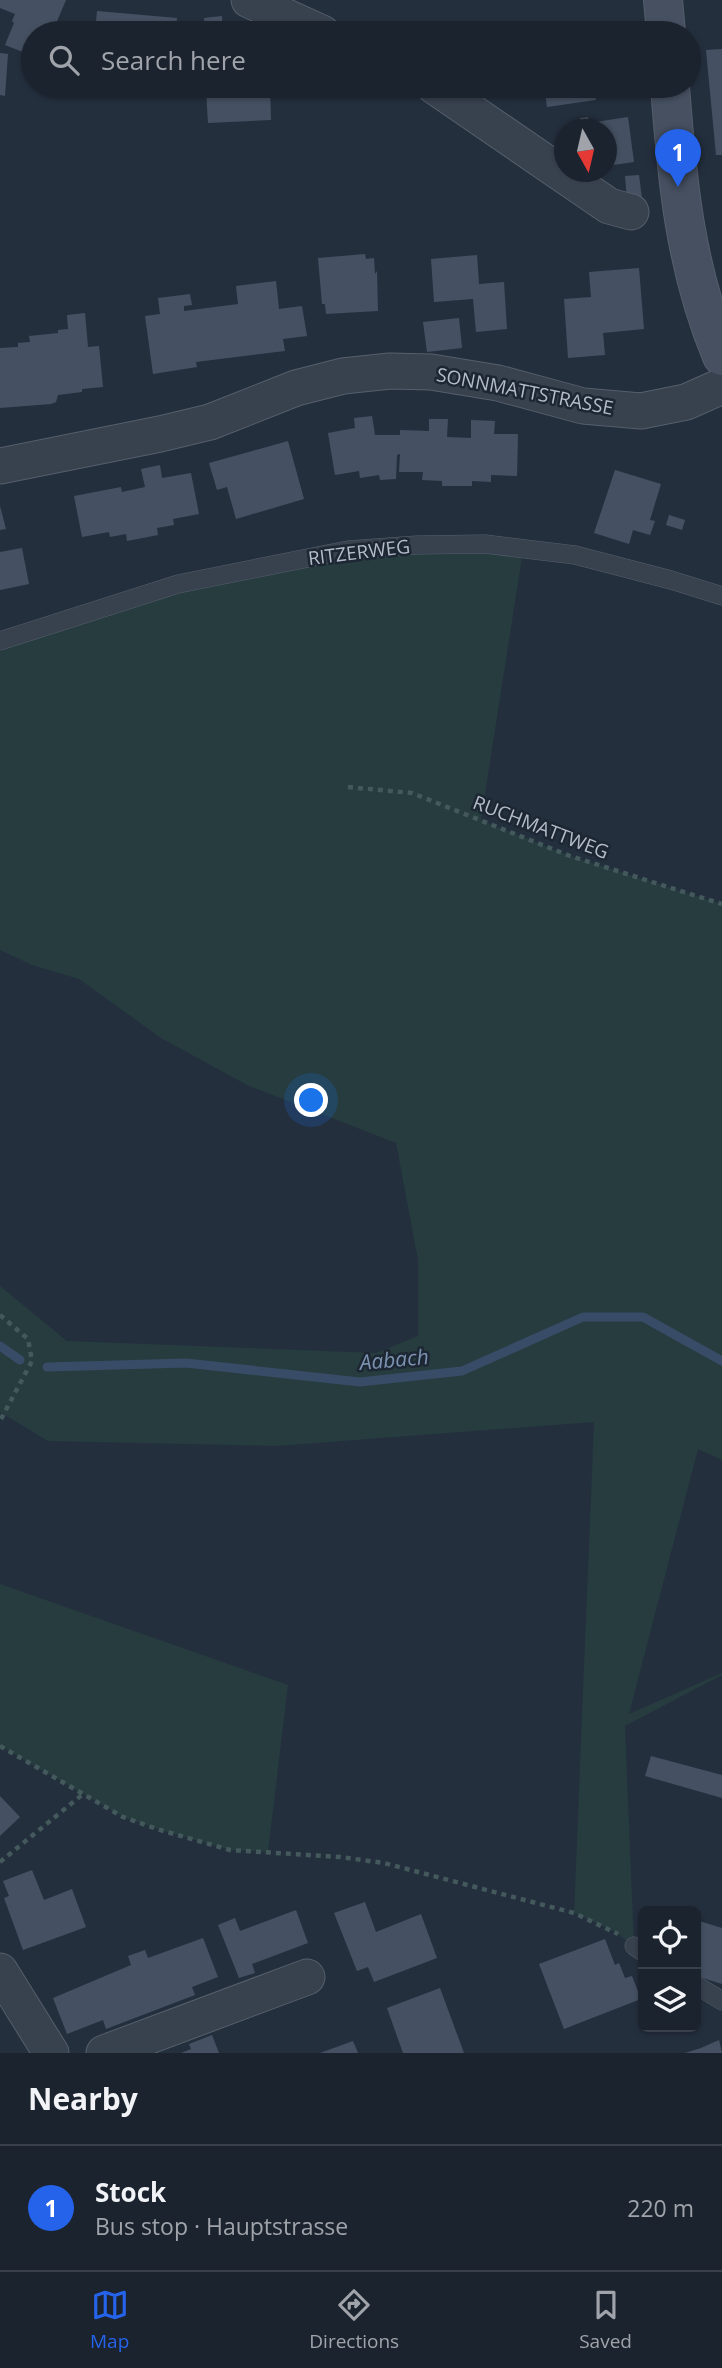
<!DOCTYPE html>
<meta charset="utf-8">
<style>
:root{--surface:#1b232e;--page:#242b36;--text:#f1f3f6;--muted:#a0a4aa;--line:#39404a;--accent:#2563eb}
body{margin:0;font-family:"Open Sans",sans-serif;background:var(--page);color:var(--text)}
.controls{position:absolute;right:21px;bottom:21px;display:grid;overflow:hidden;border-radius:10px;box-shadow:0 2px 5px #0004}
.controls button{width:63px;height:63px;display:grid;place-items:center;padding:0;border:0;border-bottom:2px solid var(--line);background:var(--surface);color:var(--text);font:35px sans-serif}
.compass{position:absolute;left:554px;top:119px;width:63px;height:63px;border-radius:50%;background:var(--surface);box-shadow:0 2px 5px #0004;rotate:172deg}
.you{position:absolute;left:312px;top:1101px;width:24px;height:24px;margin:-18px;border:5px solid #fff;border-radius:50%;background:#1a73e8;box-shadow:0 0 0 10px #1a73e833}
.badge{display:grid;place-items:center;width:46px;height:46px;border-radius:50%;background:var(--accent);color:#fff;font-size:23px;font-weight:700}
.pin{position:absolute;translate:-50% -58px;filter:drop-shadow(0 2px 4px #0008)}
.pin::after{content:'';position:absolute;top:37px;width:24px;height:21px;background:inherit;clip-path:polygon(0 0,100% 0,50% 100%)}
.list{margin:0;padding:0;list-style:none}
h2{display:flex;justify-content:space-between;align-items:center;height:91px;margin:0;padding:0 28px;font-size:30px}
h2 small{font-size:23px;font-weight:400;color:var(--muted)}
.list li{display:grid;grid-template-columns:46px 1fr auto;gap:21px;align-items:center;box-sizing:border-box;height:126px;padding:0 28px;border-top:2px solid var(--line)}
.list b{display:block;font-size:26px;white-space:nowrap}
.list p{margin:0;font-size:23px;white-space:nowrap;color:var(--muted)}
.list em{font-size:23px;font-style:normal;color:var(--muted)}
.icon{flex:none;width:38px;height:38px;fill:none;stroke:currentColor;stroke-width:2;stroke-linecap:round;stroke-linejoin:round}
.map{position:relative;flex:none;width:722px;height:2053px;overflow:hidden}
.search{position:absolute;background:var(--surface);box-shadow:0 2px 5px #0004;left:21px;right:21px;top:21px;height:77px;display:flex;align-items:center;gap:18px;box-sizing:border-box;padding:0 24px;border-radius:38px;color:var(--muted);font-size:26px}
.sheet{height:217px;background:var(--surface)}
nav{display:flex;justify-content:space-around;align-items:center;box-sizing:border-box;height:98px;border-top:2px solid var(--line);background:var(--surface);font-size:19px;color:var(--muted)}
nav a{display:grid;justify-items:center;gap:4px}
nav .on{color:var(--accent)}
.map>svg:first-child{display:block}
.green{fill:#263c3f}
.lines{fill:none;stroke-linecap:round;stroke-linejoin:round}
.stream{stroke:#394c67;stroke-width:9}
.building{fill:#455162}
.lane-casing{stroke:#565f6c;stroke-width:19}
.street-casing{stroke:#565f6c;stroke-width:37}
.secondary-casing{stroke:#565f6c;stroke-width:40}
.path{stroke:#44595c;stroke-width:4.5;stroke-dasharray:5 5;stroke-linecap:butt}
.lane{stroke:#38414e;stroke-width:18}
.street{stroke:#38414e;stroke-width:35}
.secondary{stroke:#465061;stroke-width:38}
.labels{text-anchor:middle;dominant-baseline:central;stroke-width:5;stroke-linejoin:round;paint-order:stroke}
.street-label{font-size:19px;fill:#b4bcc9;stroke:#1d2633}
.water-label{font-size:21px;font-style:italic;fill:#7c92b1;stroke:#1d2633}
</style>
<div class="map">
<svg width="722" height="2053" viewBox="0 0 722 2053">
<rect width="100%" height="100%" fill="#242f3e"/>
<g class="green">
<path d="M 524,544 L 481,820 L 570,856 L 722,904 L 722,1460 L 698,1449 L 629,1714 L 722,1673 L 722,1675 L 625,1726 L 634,1946 L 612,1930 L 574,1913 L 594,1422 L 277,1446 L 48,1441 L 0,1412 L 0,1286 L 67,1341 L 376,1353 L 418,1336 L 418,1260 L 396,1143 L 247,1085 L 161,1038 L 79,979 L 32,965 L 0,950 L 0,636 L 349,545 Z"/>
<path d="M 0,1584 L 288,1685 L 268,1852 L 230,1850 L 160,1830 L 123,1817 L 0,1746 Z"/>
</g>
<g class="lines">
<g class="stream">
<path d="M 0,1346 L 20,1360"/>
<path d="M 47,1367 L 186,1363 L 360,1382 L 462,1371 L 583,1317 L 643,1317 L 722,1361"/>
</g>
</g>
<g class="building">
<path d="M 0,0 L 66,0 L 52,33 L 33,33 L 33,56 L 5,45 L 14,23 L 12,21 L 15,14 L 0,8 Z"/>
<path d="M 97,11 L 177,18 L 176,33 L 95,33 Z"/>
<path d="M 222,16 L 223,33 L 206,33 L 204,18 Z"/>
<path d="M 722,49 L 722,155 L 716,155 L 706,50 Z"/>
<path d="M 0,53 L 8,54 L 5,96 L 0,95 Z"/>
<path d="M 231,86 L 270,86 L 271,120 L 208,123 L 206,90 L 232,88 Z"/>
<path d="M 544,86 L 594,86 L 596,100 L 547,107 Z"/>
<path d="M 588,117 L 589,123 L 628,117 L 634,162 L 606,166 L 606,130 L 581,130 L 580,118 Z"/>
<path d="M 639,175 L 642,198 L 627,199 L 625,176 Z"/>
<path d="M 365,254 L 366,259 L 374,258 L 375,274 L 377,271 L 378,311 L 326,314 L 325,304 L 322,304 L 318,258 Z"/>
<path d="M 477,255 L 479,284 L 504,282 L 507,329 L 476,332 L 473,299 L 434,302 L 431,259 Z"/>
<path d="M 639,268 L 644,329 L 603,333 L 605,355 L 568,358 L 564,299 L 591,297 L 589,272 Z"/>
<path d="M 276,281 L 279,309 L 302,306 L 307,336 L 283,339 L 285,351 L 196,362 L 197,367 L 153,374 L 145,316 L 160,314 L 158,298 L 190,294 L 192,305 L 184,306 L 184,311 L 238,304 L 236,286 Z"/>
<path d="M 85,313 L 88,347 L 99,346 L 103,387 L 82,389 L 82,392 L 58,395 L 56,402 L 51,404 L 0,408 L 0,348 L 18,347 L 18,343 L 30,342 L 29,336 L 58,333 L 58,330 L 68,329 L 67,315 Z"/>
<path d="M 459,318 L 462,348 L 427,352 L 423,322 Z"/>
<path d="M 372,416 L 375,435 L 400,435 L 400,430 L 429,431 L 429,419 L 448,419 L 447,437 L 471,438 L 471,420 L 495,421 L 494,434 L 518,434 L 517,476 L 491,475 L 491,482 L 472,481 L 472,486 L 442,486 L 442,481 L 422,480 L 423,472 L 399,472 L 400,454 L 397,455 L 396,479 L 380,480 L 379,475 L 360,478 L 359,471 L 335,475 L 328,433 L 355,428 L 354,418 Z"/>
<path d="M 288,441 L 304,499 L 236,519 L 227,487 L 217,490 L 209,463 Z"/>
<path d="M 160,465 L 162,478 L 191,473 L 199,514 L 173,519 L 174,525 L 157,528 L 158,535 L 127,541 L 126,534 L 110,537 L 109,532 L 82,537 L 74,496 L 121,487 L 122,492 L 145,487 L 141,469 Z"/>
<path d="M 615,470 L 661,484 L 650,520 L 655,521 L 650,535 L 633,530 L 629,544 L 594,533 Z"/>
<path d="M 0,506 L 6,529 L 0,530 Z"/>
<path d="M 669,515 L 685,520 L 682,530 L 666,525 Z"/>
<path d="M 22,548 L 29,584 L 0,590 L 0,552 Z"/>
<path d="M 651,1756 L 722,1775 L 722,1798 L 645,1776 Z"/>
<path d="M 0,1796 L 20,1817 L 0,1836 Z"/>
<path d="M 32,1870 L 44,1900 L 72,1889 L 86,1927 L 23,1950 L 4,1898 L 9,1896 L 3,1881 Z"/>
<path d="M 365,1902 L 376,1932 L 421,1914 L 437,1958 L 374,1982 L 368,1967 L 357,1971 L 334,1913 Z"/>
<path d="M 296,1910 L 308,1943 L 252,1964 L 255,1973 L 239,1978 L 218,1925 L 235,1918 L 240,1931 Z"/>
<path d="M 696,1920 L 722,1928 L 722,1984 L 696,1976 Z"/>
<path d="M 203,1938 L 218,1977 L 192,1987 L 195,1995 L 106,2029 L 103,2020 L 67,2034 L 53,1998 L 131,1965 L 128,1956 L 145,1950 L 148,1958 Z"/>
<path d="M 605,1939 L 615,1965 L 619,1963 L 625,1978 L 632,1976 L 641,1999 L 564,2029 L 539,1964 Z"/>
<path d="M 440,1988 L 464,2053 L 403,2053 L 387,2008 Z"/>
<path d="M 212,2035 L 219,2053 L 181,2053 L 191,2049 L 189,2044 Z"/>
<path d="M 719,2040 L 722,2053 L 685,2053 L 701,2048 Z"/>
<path d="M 353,2041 L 358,2053 L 320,2053 Z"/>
</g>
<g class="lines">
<defs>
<g id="lane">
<path d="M 0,641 L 178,584 L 348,550 L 417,545 L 485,544 L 575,555 L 671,580 L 722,596"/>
<path d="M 634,1946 L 643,1952"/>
<path d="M 696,1985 L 722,2001"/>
</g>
<g id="street">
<path d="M 249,0 L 322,33"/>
<path d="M 434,86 L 609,206 L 631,212"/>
<path d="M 0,466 L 160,434 L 210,422 L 296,388 L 343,376 L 390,371 L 431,372 L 498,383 L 583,406 L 641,411 L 686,402 L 722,386"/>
<path d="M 0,1971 L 51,2053"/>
<path d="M 104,2053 L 307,1977"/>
</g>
<g id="secondary">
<path d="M 663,0 L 666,33"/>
<path d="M 670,86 C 677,180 685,268 722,356"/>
</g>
</defs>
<use href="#lane" class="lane-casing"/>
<use href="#street" class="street-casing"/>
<use href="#secondary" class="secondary-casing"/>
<g class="path">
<path d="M 348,787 L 412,793 L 570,856 L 722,904"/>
<path d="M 0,1315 L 28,1339 L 32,1361 L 0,1421"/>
<path d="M 0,1746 L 123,1817 L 160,1830 L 230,1850 L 340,1857 L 384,1863 L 574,1913 L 618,1934"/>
<path d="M 0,1862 L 83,1794"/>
</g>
<use href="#lane" class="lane"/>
<use href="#street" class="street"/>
<use href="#secondary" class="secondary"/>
</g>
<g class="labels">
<g class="street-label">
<text transform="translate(525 391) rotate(11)">SONNMATTSTRASSE</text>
<text transform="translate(359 552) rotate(-7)">RITZERWEG</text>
<text transform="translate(541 827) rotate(21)">RUCHMATTWEG</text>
</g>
<g class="water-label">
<text transform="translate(394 1359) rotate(-5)">Aabach</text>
</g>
</g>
</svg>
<div class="controls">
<button><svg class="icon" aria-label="locate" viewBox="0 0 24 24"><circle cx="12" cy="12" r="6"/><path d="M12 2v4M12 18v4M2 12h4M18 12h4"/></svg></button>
<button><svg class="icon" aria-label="layers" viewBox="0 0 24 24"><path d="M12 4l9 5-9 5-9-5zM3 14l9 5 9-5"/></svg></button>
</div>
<svg class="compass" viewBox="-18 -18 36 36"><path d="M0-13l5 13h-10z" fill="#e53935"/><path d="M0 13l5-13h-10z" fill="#a0a4aa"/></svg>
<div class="you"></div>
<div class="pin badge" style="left:678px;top:187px">1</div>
<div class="search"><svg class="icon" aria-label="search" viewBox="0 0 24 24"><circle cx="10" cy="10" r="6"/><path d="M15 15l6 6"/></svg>Search here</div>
</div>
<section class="sheet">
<h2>Nearby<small></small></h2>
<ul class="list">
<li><span class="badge">1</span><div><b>Stock</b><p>Bus stop · Hauptstrasse</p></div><em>220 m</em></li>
</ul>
</section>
<nav>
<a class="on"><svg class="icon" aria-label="map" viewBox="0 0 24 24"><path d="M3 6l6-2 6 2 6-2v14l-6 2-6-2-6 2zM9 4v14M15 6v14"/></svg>Map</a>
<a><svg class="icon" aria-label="directions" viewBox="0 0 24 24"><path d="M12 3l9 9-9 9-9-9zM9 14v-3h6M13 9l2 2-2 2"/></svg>Directions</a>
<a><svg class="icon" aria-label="saved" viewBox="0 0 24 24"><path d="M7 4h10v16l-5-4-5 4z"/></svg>Saved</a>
</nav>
